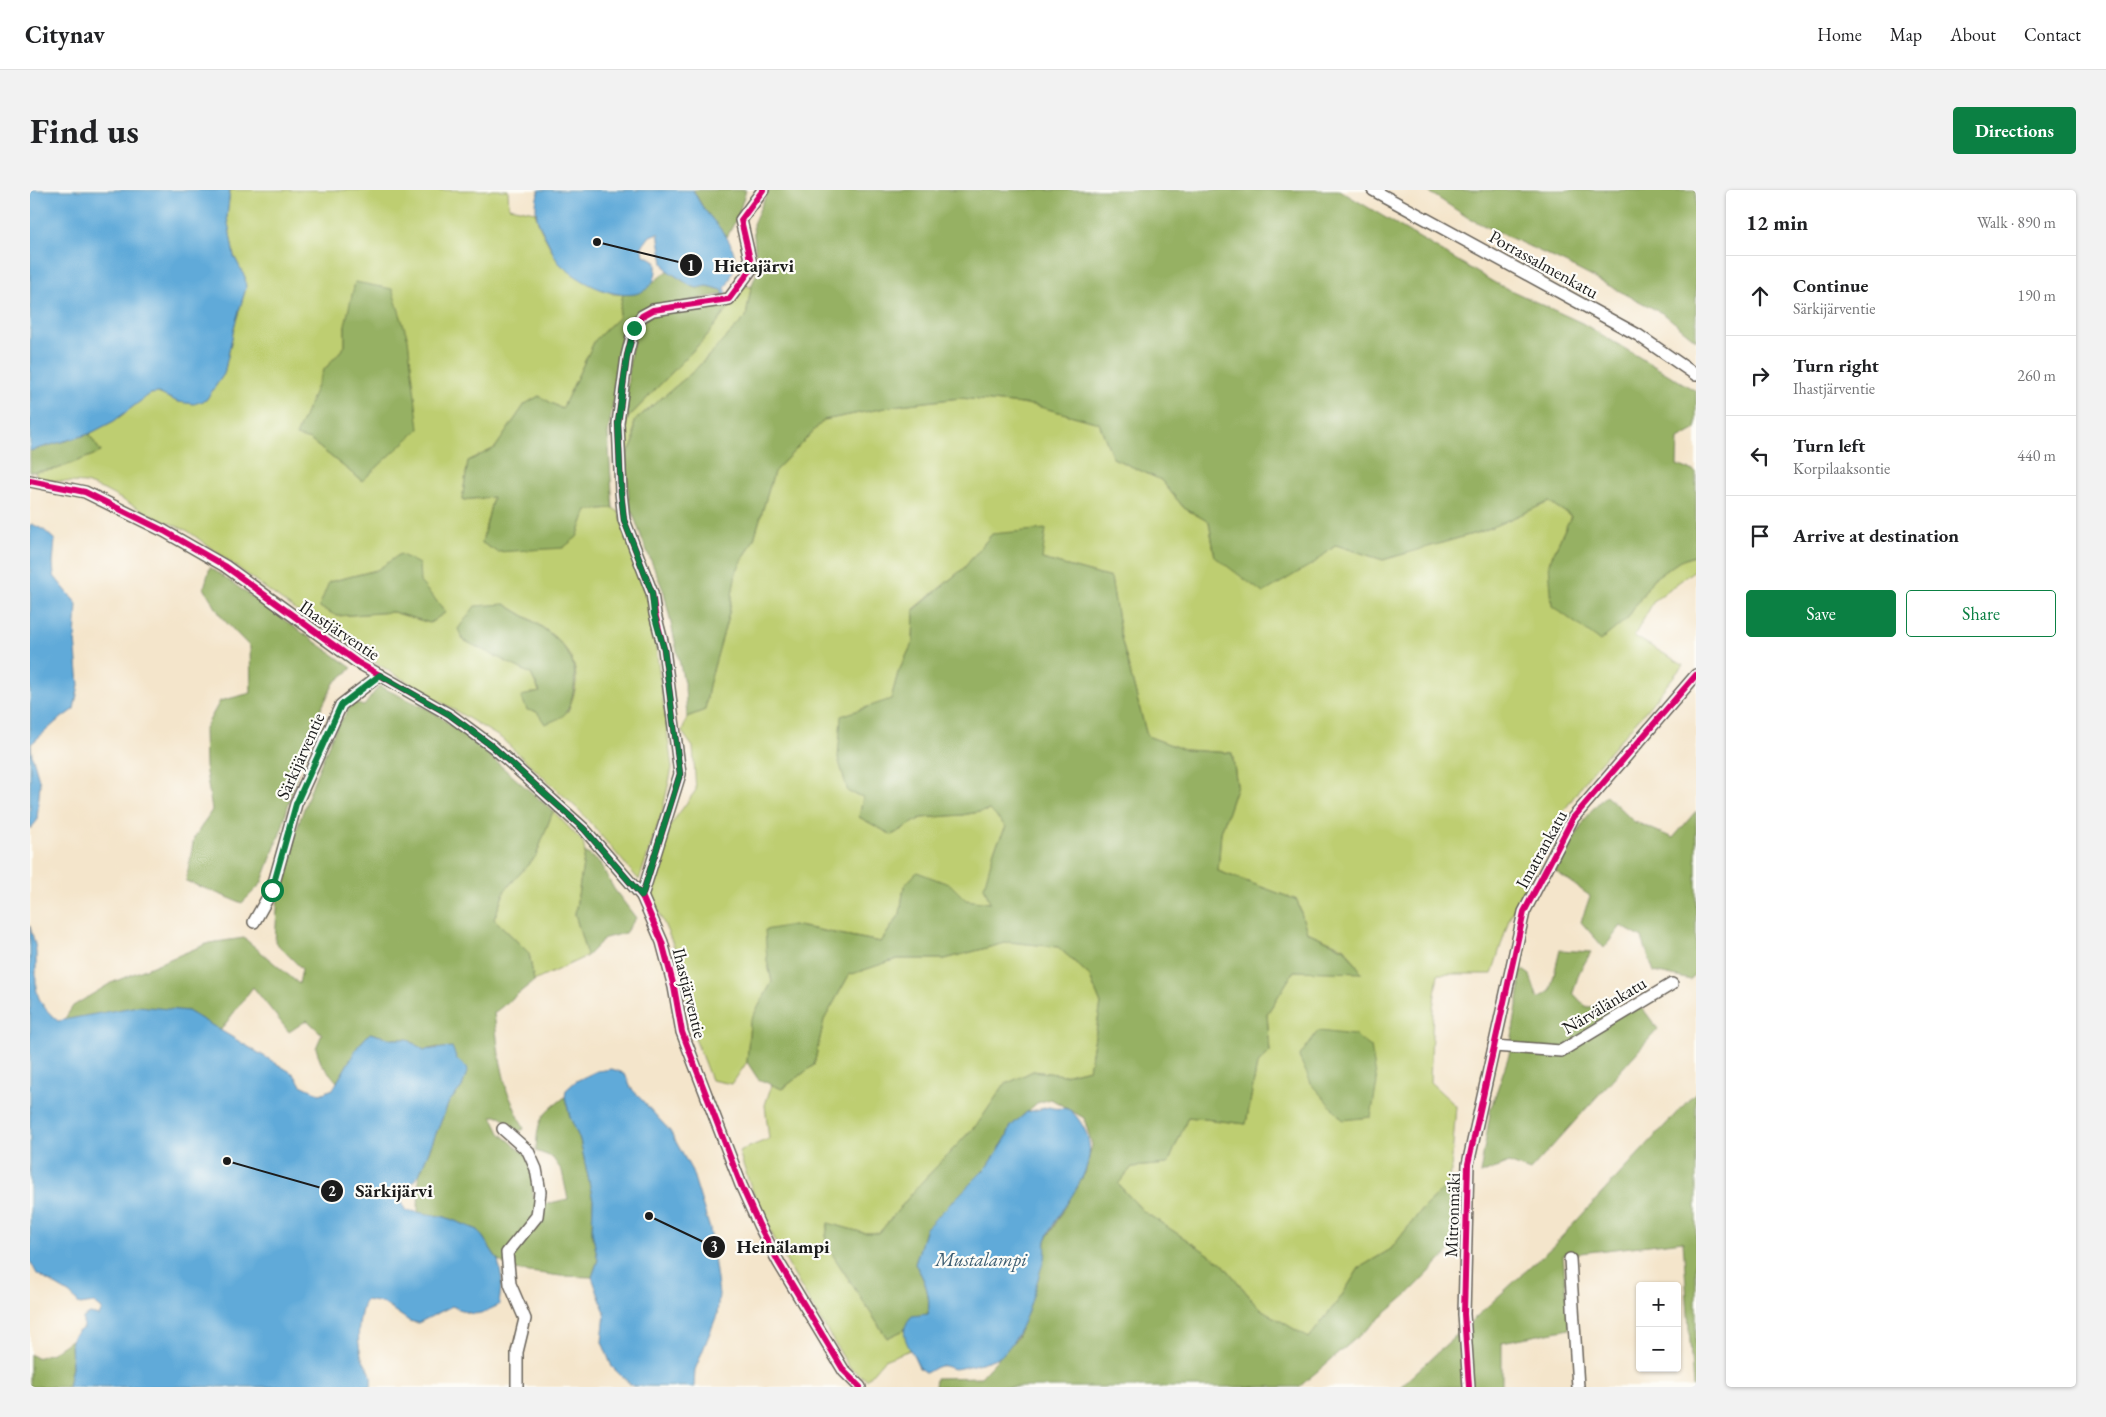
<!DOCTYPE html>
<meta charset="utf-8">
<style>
:root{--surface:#fff;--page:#f2f2f2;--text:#202124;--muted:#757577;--line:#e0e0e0;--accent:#0b8043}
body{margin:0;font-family:"EB Garamond",serif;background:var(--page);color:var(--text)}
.controls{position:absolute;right:15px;bottom:15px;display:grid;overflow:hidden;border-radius:5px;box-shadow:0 1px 4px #0004}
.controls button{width:45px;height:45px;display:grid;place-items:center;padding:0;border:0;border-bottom:1px solid var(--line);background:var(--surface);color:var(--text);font:25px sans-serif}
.stop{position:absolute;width:15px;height:15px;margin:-11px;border:4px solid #0b8043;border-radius:50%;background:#fff}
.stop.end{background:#0b8043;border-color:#fff;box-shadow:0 1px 5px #0008}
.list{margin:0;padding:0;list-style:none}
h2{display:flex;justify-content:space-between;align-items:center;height:65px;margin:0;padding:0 20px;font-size:21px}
h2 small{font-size:16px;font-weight:400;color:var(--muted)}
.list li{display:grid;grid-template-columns:32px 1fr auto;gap:15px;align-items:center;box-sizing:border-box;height:80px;padding:0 20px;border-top:1px solid var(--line)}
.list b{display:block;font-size:19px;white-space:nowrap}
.list p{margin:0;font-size:16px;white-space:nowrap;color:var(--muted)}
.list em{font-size:16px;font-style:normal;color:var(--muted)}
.actions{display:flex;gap:10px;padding:15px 20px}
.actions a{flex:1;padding:11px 0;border:1px solid var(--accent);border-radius:5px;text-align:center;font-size:18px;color:var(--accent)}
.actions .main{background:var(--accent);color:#fff}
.icon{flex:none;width:28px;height:28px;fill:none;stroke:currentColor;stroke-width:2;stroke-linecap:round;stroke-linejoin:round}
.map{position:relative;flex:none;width:1666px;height:1197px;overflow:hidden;border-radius:5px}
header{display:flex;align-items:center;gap:30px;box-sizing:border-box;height:70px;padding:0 25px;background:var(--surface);border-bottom:1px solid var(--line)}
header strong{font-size:24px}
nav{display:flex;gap:28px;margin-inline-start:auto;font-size:18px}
.intro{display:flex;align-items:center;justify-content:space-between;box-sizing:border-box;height:120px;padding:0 30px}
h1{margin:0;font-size:35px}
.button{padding:12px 22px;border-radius:5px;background:var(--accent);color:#fff;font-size:18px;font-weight:700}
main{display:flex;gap:30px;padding:0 30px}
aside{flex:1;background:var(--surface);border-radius:5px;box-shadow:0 1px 4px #0004}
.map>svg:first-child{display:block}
.green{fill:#bece71;stroke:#6d7546;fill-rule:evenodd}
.forest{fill:#96b163;stroke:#596640}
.water{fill:#61aad9;stroke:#3e637a}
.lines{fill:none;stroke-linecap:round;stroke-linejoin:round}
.minor-casing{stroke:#686259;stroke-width:14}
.minor{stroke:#fff;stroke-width:11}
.cycleway-casing{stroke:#fdfcf7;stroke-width:9}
.cycleway{stroke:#d6006c;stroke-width:6}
.route{stroke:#0b8043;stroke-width:6}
.labels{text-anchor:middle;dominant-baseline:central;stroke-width:4.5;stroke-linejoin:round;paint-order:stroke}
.street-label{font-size:18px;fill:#1c1c1c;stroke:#fdfcf7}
.water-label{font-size:19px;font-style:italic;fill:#3b5c71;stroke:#fdfcf7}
.leader{fill:none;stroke:#1c1c1c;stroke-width:2}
.callout-dot{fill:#1c1c1c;stroke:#fdfcf7;stroke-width:2}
.mark-label{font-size:15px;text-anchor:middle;font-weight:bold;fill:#fff}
.callout-label{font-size:19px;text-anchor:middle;font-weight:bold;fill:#1c1c1c;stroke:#fdfcf7;stroke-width:4.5;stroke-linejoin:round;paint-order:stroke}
</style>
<header>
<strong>Citynav</strong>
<nav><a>Home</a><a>Map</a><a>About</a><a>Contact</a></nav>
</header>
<div class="intro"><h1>Find us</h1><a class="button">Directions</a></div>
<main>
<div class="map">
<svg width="1666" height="1197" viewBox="0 0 1666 1197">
<rect width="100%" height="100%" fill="#fdfcf7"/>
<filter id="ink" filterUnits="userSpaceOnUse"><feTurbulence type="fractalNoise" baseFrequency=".02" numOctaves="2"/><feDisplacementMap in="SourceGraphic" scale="10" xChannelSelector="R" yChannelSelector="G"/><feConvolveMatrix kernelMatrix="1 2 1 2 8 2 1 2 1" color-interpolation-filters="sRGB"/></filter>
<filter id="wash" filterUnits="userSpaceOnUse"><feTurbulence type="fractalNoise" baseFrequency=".0096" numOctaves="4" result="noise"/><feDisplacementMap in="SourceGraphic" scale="20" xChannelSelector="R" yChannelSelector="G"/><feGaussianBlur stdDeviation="1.12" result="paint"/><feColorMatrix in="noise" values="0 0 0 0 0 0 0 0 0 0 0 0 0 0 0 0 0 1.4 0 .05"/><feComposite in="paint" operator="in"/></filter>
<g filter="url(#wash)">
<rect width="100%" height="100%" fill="#f4e5cb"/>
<g class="green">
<path d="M 200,0 L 478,0 L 479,17 L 505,22 L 510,38 L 528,72 L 583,104 L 593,104 L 588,128 L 565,150 L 532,219 L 509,206 L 495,214 L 465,258 L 438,271 L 432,310 L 463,307 L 452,352 L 547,347 L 557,320 L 583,318 L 589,322 L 621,420 L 642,578 L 632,623 L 609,690 L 550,621 L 471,548 L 336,467 L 265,420 L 158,341 L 125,327 L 74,300 L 56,293 L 11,290 L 4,282 L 27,279 L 71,262 L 59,244 L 84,231 L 120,204 L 128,203 L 148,212 L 176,210 L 194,184 L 205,134 L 216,98 L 215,87 L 204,66 L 197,27 ZM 315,135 L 332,291 L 280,250 L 293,181 L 315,156 ZM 347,380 L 389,392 L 416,422 L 400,433 L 363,422 L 307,426 L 299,392 ZM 475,414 C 503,432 547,451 546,491 C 546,501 541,512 538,522 L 500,503 L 510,503 L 501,484 L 470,468 Z"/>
<path d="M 715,95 L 721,97 L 716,127 L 664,181 L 604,231 L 604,251 L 597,264 L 593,239 L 597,229 L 675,148 Z"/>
<path d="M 930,208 L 1003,215 L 1069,233 L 1083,268 L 1131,290 L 1154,318 L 1179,332 L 1185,367 L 1284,373 L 1306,355 L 1353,370 L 1453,341 L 1519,312 L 1541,326 L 1519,373 L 1597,429 L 1623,389 L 1650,371 L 1666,365 L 1666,379 L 1624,411 L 1604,446 L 1653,475 L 1618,518 L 1560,584 L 1526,632 L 1500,692 L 1480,726 L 1462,784 L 1408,784 L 1403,818 L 1400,892 L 1426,916 L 1420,993 L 1393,1018 L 1361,1059 L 1329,1078 L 1311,1107 L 1279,1148 L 1229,1118 L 1192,1073 L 1113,1021 L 1088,994 L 1102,977 L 1138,974 L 1158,927 L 1216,934 L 1227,874 L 1240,862 L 1237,824 L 1264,781 L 1331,782 L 1315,758 L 1277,742 L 1267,710 L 1188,681 L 1191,642 L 1207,595 L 1202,563 L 1155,560 L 1117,546 L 1091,448 L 1081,388 L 1012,369 L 962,344 L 934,378 L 884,419 L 883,452 L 868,483 L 829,627 L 862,645 L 891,628 L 932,625 L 961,620 L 976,637 L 964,660 L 960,713 L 936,711 L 921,695 L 874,696 L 870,724 L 851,752 L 763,735 L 737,770 L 742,792 L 720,832 L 717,872 L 702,894 L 681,890 L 661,838 L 646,761 L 621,704 L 639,637 L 666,600 L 663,557 L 652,542 L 657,527 L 675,520 L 679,495 L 699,423 L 706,382 L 724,349 L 744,282 L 794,230 L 870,215 Z"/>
<path d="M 523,621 L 553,652 L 555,662 L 545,724 L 557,766 L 504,791 L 499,763 L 464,729 L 475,700 L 506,666 Z"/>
<path d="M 979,752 L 1028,757 L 1059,785 L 1071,814 L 1059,879 L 1034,885 L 1003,881 L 974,895 L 949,932 L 889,995 L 849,1043 L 834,1043 L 798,1033 L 795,1053 L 857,1148 L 874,1140 L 880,1160 L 854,1170 L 837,1190 L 819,1177 C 778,1108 731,1039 709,961 L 739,949 L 735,915 L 742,894 L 752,899 L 784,875 L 794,830 L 819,785 L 867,769 L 915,769 Z"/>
</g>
<g class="forest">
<path d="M 663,0 L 716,0 L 708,26 L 697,47 L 674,19 Z"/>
<path d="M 740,0 L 1309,0 L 1465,93 L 1552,133 L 1666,201 L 1666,239 L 1648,249 L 1647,275 L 1666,282 L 1666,365 L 1650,371 L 1623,389 L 1597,429 L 1570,451 L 1522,416 L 1519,373 L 1541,326 L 1519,312 L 1453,341 L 1353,370 L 1306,355 L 1284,373 L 1233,403 L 1185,367 L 1179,332 L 1154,318 L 1131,290 L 1083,268 L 1069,233 L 1003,215 L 930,208 L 870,215 L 794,230 L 744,282 L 724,349 L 706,382 L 699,423 L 679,495 L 675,520 L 657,527 L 655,497 L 634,402 L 614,354 L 599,313 L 596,267 L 604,251 L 604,231 L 664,181 L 716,127 L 721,97 L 727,82 L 723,34 L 736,5 Z"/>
<path d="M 1396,0 L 1666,0 L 1666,150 L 1634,124 L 1535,73 L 1440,29 Z"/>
<path d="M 638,81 L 661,96 L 667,98 L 677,96 L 692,100 L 694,104 L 657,111 L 604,133 L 592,159 L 578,244 L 583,318 L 557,320 L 547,347 L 533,358 L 467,362 L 452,353 L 463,307 L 432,310 L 438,271 L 465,258 L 495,214 L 509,206 L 532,219 L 565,150 L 588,128 L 593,104 C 616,103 620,93 638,81 Z"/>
<path d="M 325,92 L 362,99 L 378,149 L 389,239 L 332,291 L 280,250 L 266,246 L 293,181 L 315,156 L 315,135 Z"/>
<path d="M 666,114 L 700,116 L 675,148 L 597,229 C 598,203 594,135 624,124 C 637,119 652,117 666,114 Z"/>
<path d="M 59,244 L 71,262 L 27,279 L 0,282 L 0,261 Z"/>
<path d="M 1016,339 L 1012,369 L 1081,388 L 1091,448 L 1117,546 L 1155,560 L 1202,563 L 1207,595 L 1191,642 L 1188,681 L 1267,710 L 1277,742 L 1315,759 L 1332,783 L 1264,781 L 1237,824 L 1240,862 L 1227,874 L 1216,934 L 1158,927 L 1138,974 L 1102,977 L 1088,994 L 1113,1021 L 1192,1073 L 1229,1118 L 1279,1148 L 1311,1107 L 1329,1078 L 1361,1059 L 1393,1018 L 1420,993 L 1430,995 L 1425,1056 L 1379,1103 L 1269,1197 L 905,1197 L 906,1188 L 951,1187 L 987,1148 L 1009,1086 L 1011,1075 L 1015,1065 L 1016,1050 L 1055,983 L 1062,955 L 1054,928 L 1021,909 L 1007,913 L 981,936 L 976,948 L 959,975 L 896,1038 L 885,1074 C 895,1090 901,1105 898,1124 L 880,1128 L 874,1140 L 857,1148 L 795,1053 L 798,1033 L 834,1043 L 849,1043 L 889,995 L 949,932 L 974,895 L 1003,881 L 1034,885 L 1059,879 L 1071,814 L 1059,785 L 1028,757 L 979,752 L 915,769 L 867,769 L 819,785 L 794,830 L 784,875 L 752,899 L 728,889 L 717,872 L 720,832 L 742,792 L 737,770 L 735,740 L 762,735 L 851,752 L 870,724 L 874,696 L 887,682 L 921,695 L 936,710 L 960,713 L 954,697 L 964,660 L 976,637 L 960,620 L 932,625 L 891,628 L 862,645 L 829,627 L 833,607 L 818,602 L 808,568 L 811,526 L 861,509 L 868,483 L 883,452 L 884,420 L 934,378 L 962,344 Z"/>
<path d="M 370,364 L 389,374 L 390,392 L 416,422 L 400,433 L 363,422 L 307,426 L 289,417 L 299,392 L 347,380 Z"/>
<path d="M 180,377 L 322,478 L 304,493 L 277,547 L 252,638 L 231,694 L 212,713 L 156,691 L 164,648 L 182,620 L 175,576 L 174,540 L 190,511 L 221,503 L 220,457 L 192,428 L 174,398 Z"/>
<path d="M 475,414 C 508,436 555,455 543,503 C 537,525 537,526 515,534 L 507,522 L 497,520 L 491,506 L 510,502 L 501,484 L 433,450 L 428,439 L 445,416 Z"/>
<path d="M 349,496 L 404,522 L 456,563 L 523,621 L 506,666 L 475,700 L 464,729 L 499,763 L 504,791 L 464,823 L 469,865 L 477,901 L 494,939 L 485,943 L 471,926 L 462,926 L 470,943 L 496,965 L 503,985 L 503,1008 L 516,1014 L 538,1009 L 532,981 L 522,967 L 506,961 C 508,928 509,927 535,907 L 540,927 L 550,950 L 563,1010 L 562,1042 L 568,1070 L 562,1087 L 531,1086 L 484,1080 L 468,1070 L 448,1040 L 415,1027 L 388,1023 L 389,985 L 419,912 L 432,897 L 408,857 L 394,860 L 377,849 L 362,849 L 340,843 L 328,856 L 307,892 L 291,873 L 286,858 L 292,844 L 277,830 L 259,842 L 223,797 L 190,841 L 158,821 L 34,830 L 43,816 L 81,793 L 179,753 L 214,748 L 269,794 L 272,779 L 245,752 L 248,703 L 265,644 L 283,593 L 304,542 L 323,513 L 334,516 Z"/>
<path d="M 1576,605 L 1603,631 L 1643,648 L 1666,621 L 1666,784 L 1661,790 L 1624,782 L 1612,748 L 1591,736 L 1574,758 L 1551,732 L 1560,706 L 1525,681 L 1559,623 Z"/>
<path d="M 555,662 L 570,673 L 584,699 L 606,728 L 595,743 L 575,748 L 557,766 L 545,724 Z"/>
<path d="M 1530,760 L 1561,762 L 1549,783 L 1543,803 L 1556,817 L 1579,816 L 1613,819 L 1628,839 L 1500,981 L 1479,973 L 1450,984 L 1461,918 L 1479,865 L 1490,797 L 1489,777 L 1500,785 L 1508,809 L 1520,801 Z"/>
<path d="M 1288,841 L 1324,845 L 1341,857 L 1347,892 L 1341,927 L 1313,930 L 1282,895 L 1269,867 Z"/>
<path d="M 1666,902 L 1666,1197 L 1663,1197 L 1653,1051 L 1533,1065 L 1539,1139 L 1472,1152 L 1472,1197 L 1370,1197 L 1523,1056 Z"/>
<path d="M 41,1150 L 42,1177 L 38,1197 L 0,1197 L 0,1164 L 6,1168 L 22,1163 Z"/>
</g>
<g class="water">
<path d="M 0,0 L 200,0 L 197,27 L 204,66 L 215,87 L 216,98 L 205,134 L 194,184 L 176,210 L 164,214 L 148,212 L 128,203 L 120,204 L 84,231 L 59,244 L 0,261 Z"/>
<path d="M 509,0 L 663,0 C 667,7 670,14 675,20 C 689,39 713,58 702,84 C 700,89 699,93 695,97 L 697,105 L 688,106 L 694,104 L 692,100 L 677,96 L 667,98 L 661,96 L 638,81 L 633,73 L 628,43 L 620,46 L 611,58 L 614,65 C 617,66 621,68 624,70 C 627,73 626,77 626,81 C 625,93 618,101 605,104 C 579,108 549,91 530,74 C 525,69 522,60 519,54 C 508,33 502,23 509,0 Z"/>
<path d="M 2,334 L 14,340 L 25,350 L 23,373 L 24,386 L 47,414 L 45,449 L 49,495 L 44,519 L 26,532 L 1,554 L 2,565 L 10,593 L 7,631 L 0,639 L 0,335 Z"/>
<path d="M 0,736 C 2,745 6,754 6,763 C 7,797 0,807 28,831 L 108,816 L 158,821 L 264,884 L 271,895 L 290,904 L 303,899 L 328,856 L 340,843 L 362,849 L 377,849 L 394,860 L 422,857 L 427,869 L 438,879 L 432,897 L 419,912 L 389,985 L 370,1006 L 375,1020 L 415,1027 L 448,1040 L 468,1070 L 472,1089 L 469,1115 C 446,1126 446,1127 422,1116 L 388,1133 L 379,1131 L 353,1113 L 335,1110 C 329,1126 326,1148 331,1164 C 335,1180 343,1176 341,1197 L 38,1197 L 42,1177 L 41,1150 L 45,1144 L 53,1138 L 53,1128 L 60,1124 L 69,1126 L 72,1119 L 64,1113 L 50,1115 L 40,1104 L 7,1084 L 0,1071 Z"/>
<path d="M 582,879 L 591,882 L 596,886 L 601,898 L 640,941 L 662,981 L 680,1039 L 689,1104 L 687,1125 L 665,1180 L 664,1197 L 602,1196 L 582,1177 L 572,1152 L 575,1123 L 562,1087 L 568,1070 L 562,1042 L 563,1010 L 550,950 L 540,927 L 535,907 L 536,900 L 546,891 L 567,881 Z"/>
<path d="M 1019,917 C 1027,920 1031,917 1037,919 C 1044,920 1055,938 1057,945 C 1070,981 1029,1017 1017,1048 C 1014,1054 1017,1061 1015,1067 C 1003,1100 998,1140 971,1166 C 967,1169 930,1179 924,1179 C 919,1178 915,1175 910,1176 C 905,1177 900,1181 896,1183 L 889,1178 C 883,1159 864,1145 882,1126 L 898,1124 C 901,1105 895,1090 885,1074 L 896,1038 L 959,975 L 976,948 L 981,936 L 997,922 Z"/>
</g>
</g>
<g filter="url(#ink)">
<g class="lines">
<defs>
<g id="minor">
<path d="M 1343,0 L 1608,145 L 1666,185"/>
<path d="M 0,291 L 55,302 L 134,341 L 195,376 L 327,472 L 420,525 L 462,556 L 554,639 L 612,706 L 632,752 L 644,797 L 652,842 L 711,995 L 729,1035 L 749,1073 L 814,1181 L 830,1197"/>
<path d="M 612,706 L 650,584 L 634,459 L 625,424 L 622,403 L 594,330 L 591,302 L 588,233 L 597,166 L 604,138 L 612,126 L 623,120 L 699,109 L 722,78 L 711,30 L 733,0"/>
<path d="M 224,732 L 242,700 L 266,614 L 311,515 L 350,485"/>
<path d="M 1464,856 L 1531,861 L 1642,794"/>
<path d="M 473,939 L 498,961 L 506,979 L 510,1002 L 507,1026 L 477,1063 L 480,1094 L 495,1129 L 487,1162 L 487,1197"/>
<path d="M 1540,1069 L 1548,1197"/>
<path d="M 1439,1197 L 1434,1124 L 1438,974 L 1494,722 L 1543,628 L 1666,485"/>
</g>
</defs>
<use href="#minor" class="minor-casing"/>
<use href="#minor" class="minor"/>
<defs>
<g id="cycleway">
<path d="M 0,291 L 55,302 L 134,341 L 195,376 L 327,472 L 420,525 L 462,556 L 554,639 L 612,706 L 632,752 L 644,797 L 652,842 L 711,995 L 729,1035 L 749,1073 L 814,1181 L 830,1197"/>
<path d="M 612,706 L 650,584 L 634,459 L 625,424 L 622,403 L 594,330 L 591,302 L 588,233 L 597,166 L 604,138 L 612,126 L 623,120 L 699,109 L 722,78 L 711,30 L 733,0"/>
<path d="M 1439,1197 L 1434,1124 L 1438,974 L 1494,722 L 1543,628 L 1666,485"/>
</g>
</defs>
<use href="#cycleway" class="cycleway-casing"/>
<use href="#cycleway" class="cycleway"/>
</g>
</g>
<g class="lines" filter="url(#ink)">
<path class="route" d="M 242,700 L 266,614 L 311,515 L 350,485 L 420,525 L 462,556 L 554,639 L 612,706 L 650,584 L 634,459 L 624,424 L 622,403 L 594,330 L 591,302 L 588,233 L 597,166 L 604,138"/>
</g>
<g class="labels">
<g class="street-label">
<text transform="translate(1514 74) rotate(29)">Porrassalmenkatu</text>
<text transform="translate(310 440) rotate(34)">Ihastjärventie</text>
<text transform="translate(270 566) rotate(-66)">Särkijärventie</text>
<text transform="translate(1511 659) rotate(-61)">Imatrankatu</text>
<text transform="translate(660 803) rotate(76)">Ihastjärventie</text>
<text transform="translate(1574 815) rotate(-31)">Närvälänkatu</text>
<text transform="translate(1422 1025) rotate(-88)">Mitronmäki</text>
</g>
<g class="water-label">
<text x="951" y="1069">Mustalampi</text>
</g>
</g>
<path class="leader" d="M567 52L661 75M197 971L302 1001M619 1026L684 1057"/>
<g class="callout-dot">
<circle cx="567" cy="52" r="5"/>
<circle cx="197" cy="971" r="5"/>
<circle cx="619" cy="1026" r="5"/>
<circle cx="661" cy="75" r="12"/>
<circle cx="302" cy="1001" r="12"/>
<circle cx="684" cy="1057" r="12"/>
</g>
<g class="mark-label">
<text x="661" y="81">1</text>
<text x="302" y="1006">2</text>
<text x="684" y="1062">3</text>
</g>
<g class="callout-label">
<text x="724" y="82">Hietajärvi</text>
<text x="364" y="1007">Särkijärvi</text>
<text x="753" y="1063">Heinälampi</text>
</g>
</svg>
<div class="controls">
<button>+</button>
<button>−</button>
</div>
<div class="stop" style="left:242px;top:700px"></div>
<div class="stop end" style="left:604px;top:138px"></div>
</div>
<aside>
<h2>12 min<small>Walk · 890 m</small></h2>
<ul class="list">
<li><svg class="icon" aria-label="ahead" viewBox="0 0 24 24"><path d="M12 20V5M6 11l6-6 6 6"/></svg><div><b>Continue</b><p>Särkijärventie</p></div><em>190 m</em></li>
<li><svg class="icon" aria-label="right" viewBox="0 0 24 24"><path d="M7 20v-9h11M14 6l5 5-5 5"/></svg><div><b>Turn right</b><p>Ihastjärventie</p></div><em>260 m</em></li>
<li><svg class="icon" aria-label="left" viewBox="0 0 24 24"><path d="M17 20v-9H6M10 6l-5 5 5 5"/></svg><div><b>Turn left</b><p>Korpilaaksontie</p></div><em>440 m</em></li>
<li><svg class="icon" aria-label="arrive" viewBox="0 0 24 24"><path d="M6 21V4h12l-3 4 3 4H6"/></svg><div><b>Arrive at destination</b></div></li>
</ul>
<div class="actions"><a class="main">Save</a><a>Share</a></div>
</aside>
</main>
